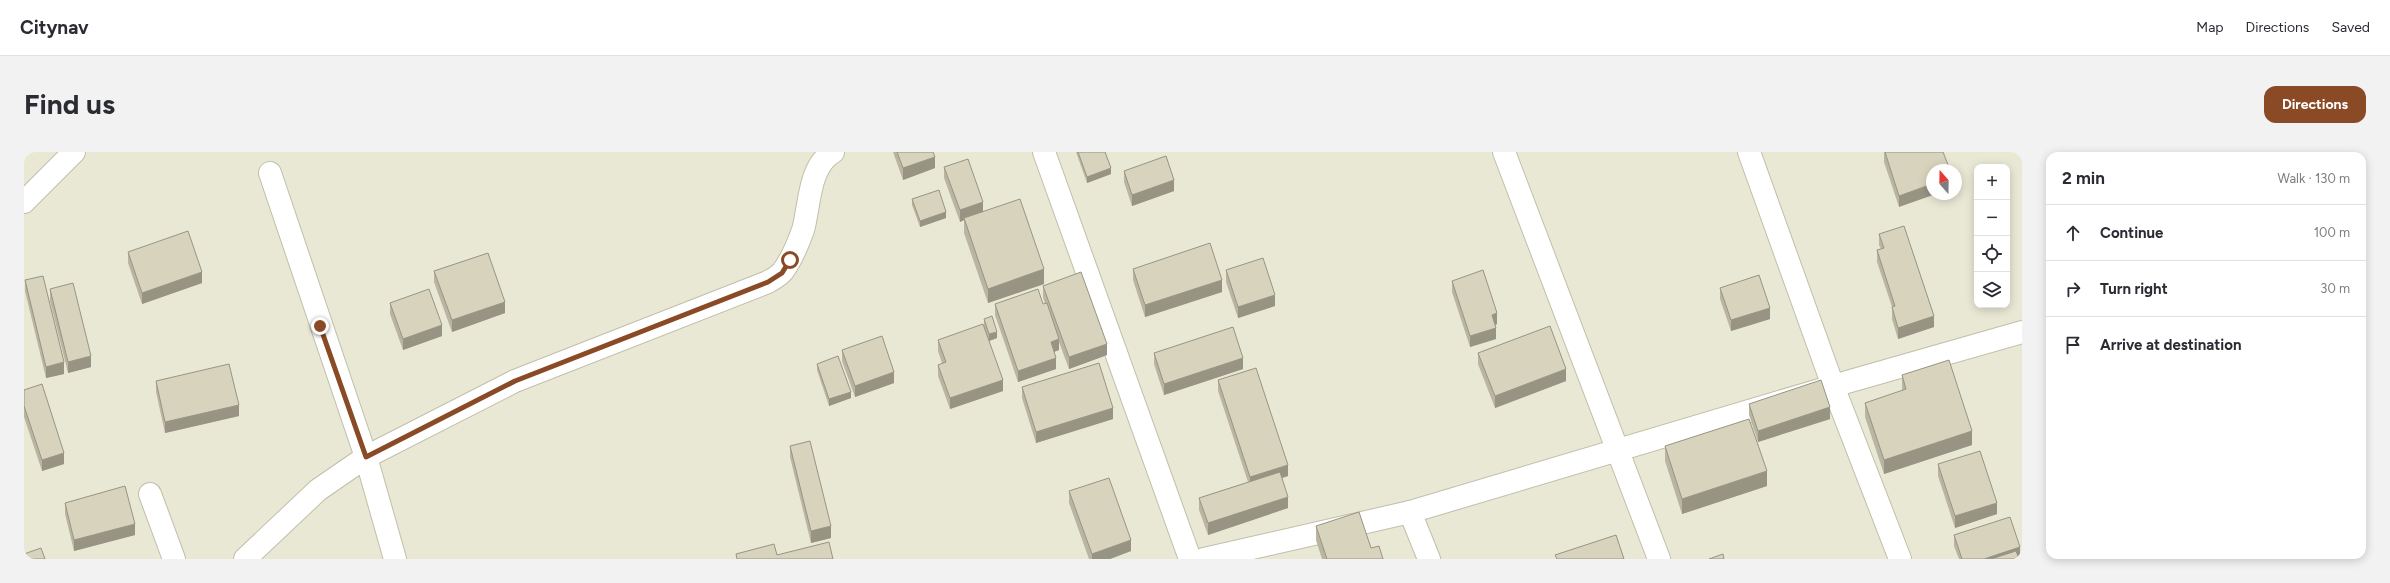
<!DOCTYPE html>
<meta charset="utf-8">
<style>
:root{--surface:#fff;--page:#f2f2f3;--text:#2b2b33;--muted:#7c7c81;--line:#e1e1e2;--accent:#8a4a25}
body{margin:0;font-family:Figtree,sans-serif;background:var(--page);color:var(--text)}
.controls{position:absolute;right:12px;top:12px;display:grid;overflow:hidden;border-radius:8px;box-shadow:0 2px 10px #0003}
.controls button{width:36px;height:36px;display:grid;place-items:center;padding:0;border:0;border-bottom:1px solid var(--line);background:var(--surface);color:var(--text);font:20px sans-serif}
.compass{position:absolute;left:1902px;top:12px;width:36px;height:36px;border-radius:50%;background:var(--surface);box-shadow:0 2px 10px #0003;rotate:340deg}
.stop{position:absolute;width:12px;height:12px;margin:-9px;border:3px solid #8a4a25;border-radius:50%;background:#fff}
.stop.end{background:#8a4a25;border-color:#fff;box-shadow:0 1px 4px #0008}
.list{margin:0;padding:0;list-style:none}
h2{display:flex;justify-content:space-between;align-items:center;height:52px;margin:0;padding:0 16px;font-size:17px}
h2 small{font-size:13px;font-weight:400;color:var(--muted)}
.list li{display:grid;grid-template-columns:26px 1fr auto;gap:12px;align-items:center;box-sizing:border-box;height:56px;padding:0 16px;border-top:1px solid var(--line)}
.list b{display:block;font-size:15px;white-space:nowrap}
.list em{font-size:13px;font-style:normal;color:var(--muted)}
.icon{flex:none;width:22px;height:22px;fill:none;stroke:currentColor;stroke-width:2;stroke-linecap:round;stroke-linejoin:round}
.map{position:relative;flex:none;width:1998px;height:407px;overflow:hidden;border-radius:12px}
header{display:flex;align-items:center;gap:24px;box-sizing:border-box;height:56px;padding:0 20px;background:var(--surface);border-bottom:1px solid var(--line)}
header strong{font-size:19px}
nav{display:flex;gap:22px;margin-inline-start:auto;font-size:14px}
.intro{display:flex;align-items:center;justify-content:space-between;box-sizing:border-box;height:96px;padding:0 24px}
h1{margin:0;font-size:28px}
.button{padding:10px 18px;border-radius:12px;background:var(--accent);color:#fff;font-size:14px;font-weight:700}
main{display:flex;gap:24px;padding:0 24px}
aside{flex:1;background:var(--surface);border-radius:12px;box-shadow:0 2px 10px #0003}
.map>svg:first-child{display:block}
.residential{fill:#e9e8d5;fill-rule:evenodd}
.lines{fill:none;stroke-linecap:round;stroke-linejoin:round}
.minor-casing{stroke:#c1bfa9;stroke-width:24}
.minor{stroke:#fff;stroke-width:22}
.wall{fill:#bab5a2}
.shaded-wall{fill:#979484}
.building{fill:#d8d3bc;stroke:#979484}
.route{stroke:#8a4a25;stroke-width:5}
</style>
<header>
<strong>Citynav</strong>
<nav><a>Map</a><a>Directions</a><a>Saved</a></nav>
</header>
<div class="intro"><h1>Find us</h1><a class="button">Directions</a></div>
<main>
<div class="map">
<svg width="1998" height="407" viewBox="0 0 1998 407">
<rect width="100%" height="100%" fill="#f5f4e7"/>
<path class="residential" d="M 0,0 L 1998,0 L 1998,407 L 0,407 ZM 1953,15 L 1983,15 L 1983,153 L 1953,153 ZM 1908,18 L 1932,18 L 1932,42 L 1908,42 Z"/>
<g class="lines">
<defs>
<g id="minor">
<path d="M 1020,0 L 1166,407"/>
<path d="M 1480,0 L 1635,407"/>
<path d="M 1725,0 L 1809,234 L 1876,407"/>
<path d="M 246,21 L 342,305 L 371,407"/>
<path d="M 0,50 L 50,0"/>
<path d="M 126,342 L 150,407"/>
<path d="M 1386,360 L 1405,407"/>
<path d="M 221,407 L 294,338 L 342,305 L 491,229 L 744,130 C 749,127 755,124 759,119 C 767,108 774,92 779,78 C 786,54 784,15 809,0"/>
<path d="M 1180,407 L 1386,360 L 1809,234 L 1998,180"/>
</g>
</defs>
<use href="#minor" class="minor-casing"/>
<use href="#minor" class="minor"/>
</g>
<g class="wall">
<path d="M 869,0 L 909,0 L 911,16 L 879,28 Z"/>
<path d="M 1052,0 L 1081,0 L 1087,22 L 1063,31 Z"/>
<path d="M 1860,0 L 1919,0 L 1875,55 L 1860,10 Z"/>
<path d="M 920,15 L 959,60 L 1020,132 L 964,151 L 940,81 L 940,68 L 936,70 L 920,26 Z"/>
<path d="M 1100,19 L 1150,39 L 1108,54 L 1100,30 Z"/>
<path d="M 888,47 L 922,66 L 896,75 L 888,53 Z"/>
<path d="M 1855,82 L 1910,175 L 1874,187 L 1868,167 L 1868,155 L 1853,110 L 1853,98 L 1857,97 L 1855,93 Z"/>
<path d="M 104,100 L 178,131 L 118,152 L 104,111 Z"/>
<path d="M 1109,117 L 1198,140 L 1121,165 L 1109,128 Z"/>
<path d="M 1202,118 L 1251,154 L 1214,166 L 1202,130 Z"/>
<path d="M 410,119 L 481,161 L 428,180 L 410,130 Z"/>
<path d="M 1,128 L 40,222 L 22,226 L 1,139 Z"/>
<path d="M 1428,129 L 1473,172 L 1471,173 L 1472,187 L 1446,195 L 1428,140 Z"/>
<path d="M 1019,134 L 1083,203 L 1045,217 L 1035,190 L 1035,198 L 1030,200 L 1032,217 L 994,230 L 971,163 L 971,152 L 1021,152 L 1019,145 Z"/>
<path d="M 1696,136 L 1746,167 L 1707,179 L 1696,147 Z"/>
<path d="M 26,137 L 67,215 L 44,221 L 26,149 Z"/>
<path d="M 366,151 L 418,184 L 379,198 L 366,162 Z"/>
<path d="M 960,167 L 973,186 L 965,189 L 979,239 L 926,257 L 914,224 L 914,213 L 918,211 L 914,199 L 914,188 L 960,173 Z"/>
<path d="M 818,198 L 870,231 L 831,245 L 818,209 Z"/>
<path d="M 1130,201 L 1219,217 L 1140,243 L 1130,212 Z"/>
<path d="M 1454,201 L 1542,229 L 1471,256 L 1454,212 Z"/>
<path d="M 793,212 L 827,246 L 805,254 L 793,218 Z"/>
<path d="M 1878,223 L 1948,293 L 1860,322 L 1841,265 L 1841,251 L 1878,239 Z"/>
<path d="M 1194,228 L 1264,324 L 1258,326 L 1264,356 L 1184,383 L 1175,358 L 1175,346 L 1224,330 L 1194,239 Z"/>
<path d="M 132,229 L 215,264 L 141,281 L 132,240 Z"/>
<path d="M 998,235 L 1089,267 L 1012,291 L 998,246 Z"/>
<path d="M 0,238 L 40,312 L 18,319 L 0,265 Z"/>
<path d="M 1725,252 L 1806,267 L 1734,290 L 1725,263 Z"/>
<path d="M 766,294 L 807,386 L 787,391 L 766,305 Z"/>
<path d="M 1641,294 L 1743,334 L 1658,362 L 1641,309 Z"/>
<path d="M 1914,312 L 1973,362 L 1931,376 L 1914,324 Z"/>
<path d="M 1045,339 L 1107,399 L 1086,407 L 1065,407 L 1045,351 Z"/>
<path d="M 41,351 L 111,383 L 50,399 L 41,362 Z"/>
<path d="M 1292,374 L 1347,396 L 1359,407 L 1298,407 L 1292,388 Z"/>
<path d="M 1930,383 L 1996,407 L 1935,407 L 1930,394 Z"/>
</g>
<g class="shaded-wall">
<path d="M 911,5 L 911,16 L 879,28 L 879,16 Z"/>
<path d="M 1087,16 L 1087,22 L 1063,31 L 1063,25 Z"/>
<path d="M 1150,28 L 1150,39 L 1108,54 L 1108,43 Z"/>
<path d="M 1908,32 L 1908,42 L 1912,42 L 1875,55 L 1875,44 Z"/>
<path d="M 959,50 L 959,61 L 940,66 L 940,68 L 936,70 L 936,58 Z"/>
<path d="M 922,60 L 922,66 L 896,75 L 896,69 Z"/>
<path d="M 1020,117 L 1020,132 L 964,151 L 964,137 Z"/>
<path d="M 178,120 L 178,131 L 118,152 L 118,141 Z"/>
<path d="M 1198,128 L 1198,140 L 1121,165 L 1121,153 Z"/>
<path d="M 1251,143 L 1251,154 L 1214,166 L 1214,155 Z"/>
<path d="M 481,150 L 481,161 L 428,180 L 428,168 Z"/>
<path d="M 1746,156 L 1746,167 L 1707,179 L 1707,168 Z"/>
<path d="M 1473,161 L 1473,172 L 1468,174 L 1468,163 Z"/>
<path d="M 1910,164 L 1910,175 L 1874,187 L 1874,176 Z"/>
<path d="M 418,173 L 418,184 L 379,198 L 379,187 Z"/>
<path d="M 1472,176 L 1472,187 L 1446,195 L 1446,184 Z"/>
<path d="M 973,180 L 973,186 L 965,189 L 965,182 Z"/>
<path d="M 1035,187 L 1035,198 L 1027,201 L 1027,190 Z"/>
<path d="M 1083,192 L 1083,203 L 1045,217 L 1045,205 Z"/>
<path d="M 67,204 L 67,215 L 44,221 L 44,210 Z"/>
<path d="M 1032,206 L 1032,217 L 994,230 L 994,219 Z"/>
<path d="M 1219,206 L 1219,217 L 1140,243 L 1140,232 Z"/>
<path d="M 40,210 L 40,222 L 22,226 L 22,215 Z"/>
<path d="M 1542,217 L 1542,229 L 1471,256 L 1471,244 Z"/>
<path d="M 870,220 L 870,231 L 831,245 L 831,234 Z"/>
<path d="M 979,228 L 979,239 L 926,257 L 926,246 Z"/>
<path d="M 827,240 L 827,246 L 805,254 L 805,247 Z"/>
<path d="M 215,253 L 215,264 L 141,281 L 141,270 Z"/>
<path d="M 1806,255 L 1806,267 L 1734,290 L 1734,279 Z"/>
<path d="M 1089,256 L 1089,267 L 1012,291 L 1012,280 Z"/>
<path d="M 1948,279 L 1948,293 L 1860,322 L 1860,308 Z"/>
<path d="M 40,301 L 40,312 L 18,319 L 18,308 Z"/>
<path d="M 1264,313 L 1264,324 L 1226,336 L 1226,325 Z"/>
<path d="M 1743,319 L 1743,334 L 1658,362 L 1658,347 Z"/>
<path d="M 1264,345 L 1264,356 L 1184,383 L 1184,371 Z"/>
<path d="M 1973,351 L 1973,362 L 1931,376 L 1931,364 Z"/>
<path d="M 111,372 L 111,383 L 50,399 L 50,388 Z"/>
<path d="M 807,374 L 807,386 L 787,391 L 787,379 Z"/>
<path d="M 1107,388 L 1107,399 L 1086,407 L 1068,407 L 1068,402 Z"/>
<path d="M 1996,395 L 1996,407 L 1960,407 Z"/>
</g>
<g class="building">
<path d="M 873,0 L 909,0 L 911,5 L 879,16 Z"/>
<path d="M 1054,0 L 1081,0 L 1087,16 L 1063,25 Z"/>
<path d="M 1861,0 L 1919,0 L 1926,18 L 1908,18 L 1908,32 L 1875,44 Z"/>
<path d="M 1142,4 L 1150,28 L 1108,43 L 1100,19 Z"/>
<path d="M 944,7 L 959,50 L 936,58 L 920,15 Z"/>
<path d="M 915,38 L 922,60 L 896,69 L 888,47 Z"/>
<path d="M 996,47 L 1020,117 L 964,137 L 940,66 Z"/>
<path d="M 1880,74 L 1910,164 L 1874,176 L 1868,155 L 1871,154 L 1853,98 L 1860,96 L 1855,82 Z"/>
<path d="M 164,79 L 178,120 L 118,141 L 104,100 Z"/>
<path d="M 1186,91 L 1198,128 L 1121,153 L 1109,117 Z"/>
<path d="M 464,101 L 481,150 L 428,168 L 410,119 Z"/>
<path d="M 1239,106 L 1251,143 L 1214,155 L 1202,118 Z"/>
<path d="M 1459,118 L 1473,161 L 1468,163 L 1472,176 L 1446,184 L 1428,129 Z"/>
<path d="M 1057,120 L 1083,192 L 1045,205 L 1019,134 Z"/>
<path d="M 1735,123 L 1746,156 L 1707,168 L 1696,136 Z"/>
<path d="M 19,124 L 40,210 L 22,215 L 1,128 Z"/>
<path d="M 49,131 L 67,204 L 44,210 L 26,137 Z"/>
<path d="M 405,137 L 418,173 L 379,187 L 366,151 Z"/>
<path d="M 1014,137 L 1019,152 L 1023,151 L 1035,187 L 1027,190 L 1032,206 L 994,219 L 971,152 Z"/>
<path d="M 968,164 L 973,180 L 965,182 L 960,167 Z"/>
<path d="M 959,172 L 979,228 L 926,246 L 914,213 L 922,210 L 914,188 Z"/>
<path d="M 1526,174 L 1542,217 L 1471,244 L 1454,201 Z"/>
<path d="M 1209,175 L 1219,206 L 1140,232 L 1130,201 Z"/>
<path d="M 858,184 L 870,220 L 831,234 L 818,198 Z"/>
<path d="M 814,204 L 827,240 L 805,247 L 793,212 Z"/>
<path d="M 1925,208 L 1948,279 L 1860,308 L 1841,251 L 1882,237 L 1878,223 Z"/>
<path d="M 1075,211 L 1089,256 L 1012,280 L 998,235 Z"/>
<path d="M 205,212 L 215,253 L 141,270 L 132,229 Z"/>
<path d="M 1232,216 L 1264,313 L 1226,325 L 1194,228 Z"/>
<path d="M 1797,228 L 1806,255 L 1734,279 L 1725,252 Z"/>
<path d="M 18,232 L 40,301 L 18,308 L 0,254 L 0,238 Z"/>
<path d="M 1725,267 L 1743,319 L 1658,347 L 1641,294 Z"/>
<path d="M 786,289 L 807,374 L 787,379 L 766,294 Z"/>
<path d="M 1956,299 L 1973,351 L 1931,364 L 1914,312 Z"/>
<path d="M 1256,320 L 1264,345 L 1184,371 L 1175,346 Z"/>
<path d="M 1085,326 L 1107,388 L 1068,402 L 1045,339 Z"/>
<path d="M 101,334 L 111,372 L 50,388 L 41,351 Z"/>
<path d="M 1335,360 L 1347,396 L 1355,394 L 1359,407 L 1303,407 L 1292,374 Z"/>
<path d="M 1986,365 L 1996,395 L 1960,407 L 1938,407 L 1930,383 Z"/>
<path d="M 1592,383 L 1600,407 L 1533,407 L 1531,403 Z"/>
<path d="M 805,390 L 809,407 L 713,407 L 712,402 L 750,392 L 753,403 Z"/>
<path d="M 17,396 L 21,407 L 0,407 L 0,402 Z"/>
<path d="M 1992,399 L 1995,407 L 1967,407 Z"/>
<path d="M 1699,402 L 1700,407 L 1685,407 Z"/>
</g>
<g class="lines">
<path class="route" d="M 296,174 L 342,305 L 491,229 L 744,130 L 758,121 L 766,108"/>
</g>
</svg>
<div class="controls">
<button>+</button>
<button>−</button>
<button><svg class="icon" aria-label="locate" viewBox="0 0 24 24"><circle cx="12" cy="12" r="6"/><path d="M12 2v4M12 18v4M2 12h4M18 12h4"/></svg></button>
<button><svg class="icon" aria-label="layers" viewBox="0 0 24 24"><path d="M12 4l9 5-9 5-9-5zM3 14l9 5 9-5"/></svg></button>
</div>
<svg class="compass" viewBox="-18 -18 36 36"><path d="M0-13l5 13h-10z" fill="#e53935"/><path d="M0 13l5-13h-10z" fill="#7c7c81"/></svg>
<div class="stop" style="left:766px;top:108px"></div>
<div class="stop end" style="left:296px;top:174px"></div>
</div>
<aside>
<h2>2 min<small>Walk · 130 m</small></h2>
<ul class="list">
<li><svg class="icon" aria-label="ahead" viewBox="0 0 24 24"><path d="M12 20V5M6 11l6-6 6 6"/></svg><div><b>Continue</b></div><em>100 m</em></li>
<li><svg class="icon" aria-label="right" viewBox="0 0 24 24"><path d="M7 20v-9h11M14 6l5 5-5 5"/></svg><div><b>Turn right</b></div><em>30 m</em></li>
<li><svg class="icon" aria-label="arrive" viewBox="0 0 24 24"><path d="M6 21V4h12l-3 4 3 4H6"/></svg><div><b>Arrive at destination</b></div></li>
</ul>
</aside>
</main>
